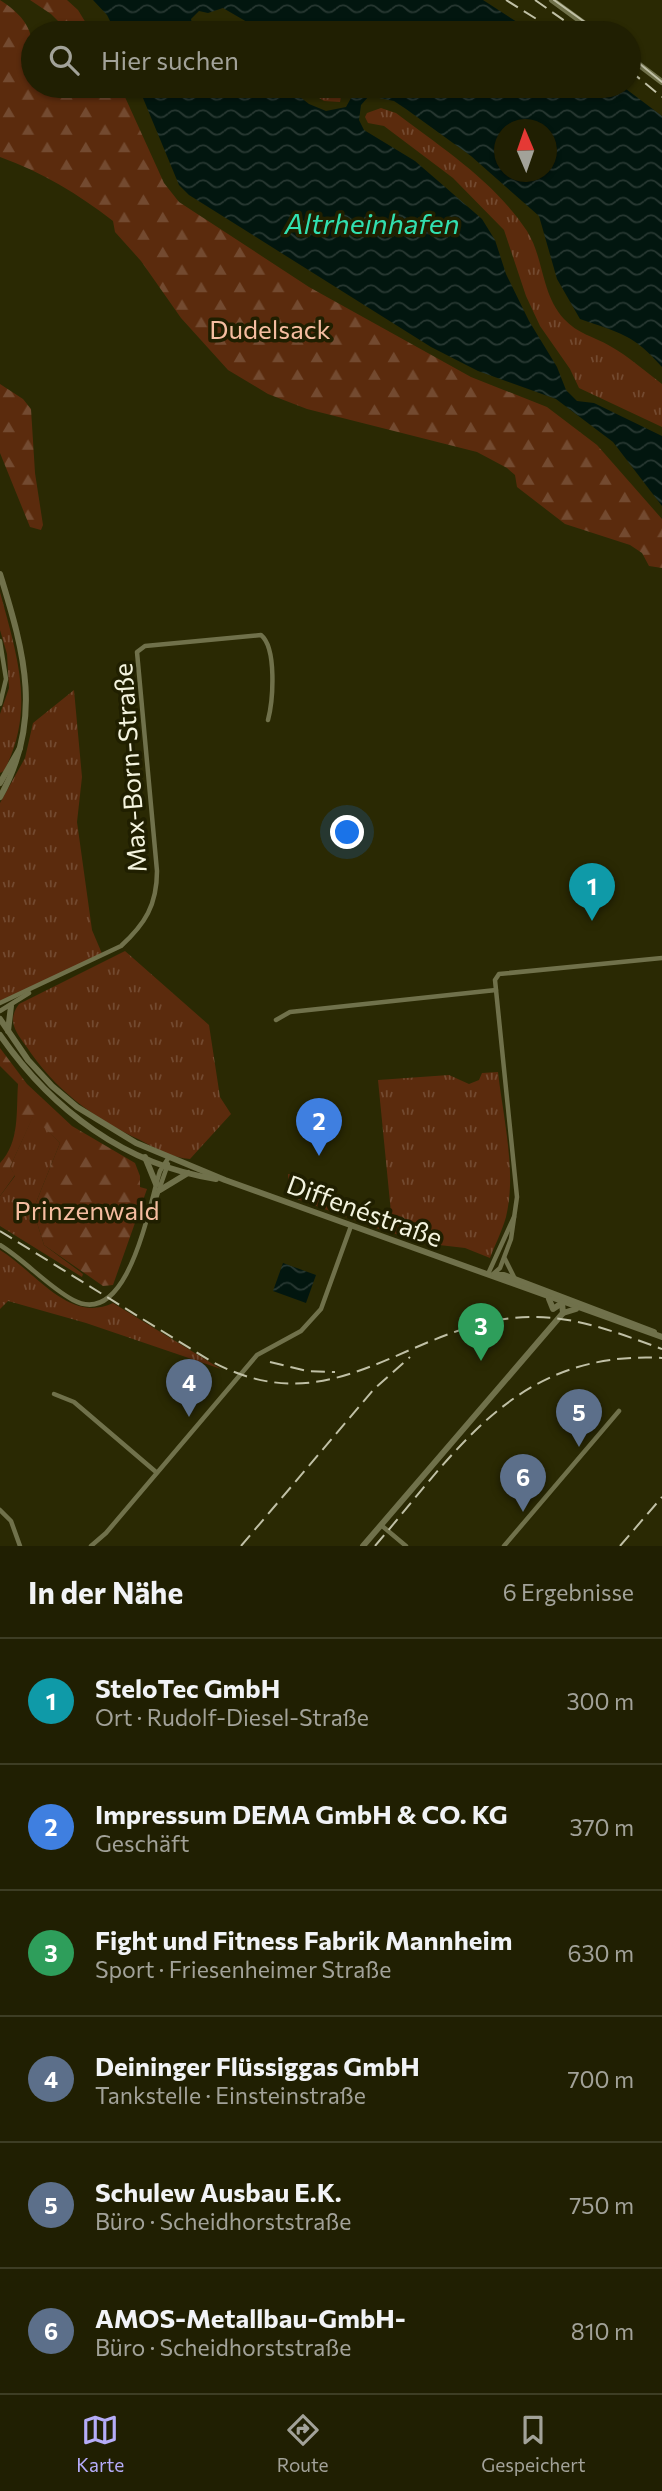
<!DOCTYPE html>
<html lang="de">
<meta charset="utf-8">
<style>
:root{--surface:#201f02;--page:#28270c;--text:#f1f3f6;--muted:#a2a299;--line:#3d3d24;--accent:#b5acf8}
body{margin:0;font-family:Commissioner,sans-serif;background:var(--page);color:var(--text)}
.compass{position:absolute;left:494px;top:119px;width:63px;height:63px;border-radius:50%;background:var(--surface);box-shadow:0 2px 5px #0004;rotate:358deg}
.you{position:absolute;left:348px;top:833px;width:24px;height:24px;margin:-18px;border:5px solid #fff;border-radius:50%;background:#1a73e8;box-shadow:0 0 0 10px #1a73e833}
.badge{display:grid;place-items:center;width:46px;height:46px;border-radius:50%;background:var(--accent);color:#fff;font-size:23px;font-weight:700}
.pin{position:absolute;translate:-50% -58px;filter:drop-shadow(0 2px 4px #0008)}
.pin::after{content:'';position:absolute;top:37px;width:24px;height:21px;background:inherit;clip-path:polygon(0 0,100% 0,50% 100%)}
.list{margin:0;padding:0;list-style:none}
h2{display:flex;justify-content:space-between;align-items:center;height:91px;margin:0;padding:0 28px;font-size:30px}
h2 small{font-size:23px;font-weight:400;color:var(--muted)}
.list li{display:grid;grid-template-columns:46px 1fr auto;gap:21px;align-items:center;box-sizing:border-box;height:126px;padding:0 28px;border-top:2px solid var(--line)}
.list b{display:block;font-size:26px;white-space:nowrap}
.list p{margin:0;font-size:23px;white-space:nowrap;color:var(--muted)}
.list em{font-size:23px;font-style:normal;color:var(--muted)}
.icon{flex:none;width:38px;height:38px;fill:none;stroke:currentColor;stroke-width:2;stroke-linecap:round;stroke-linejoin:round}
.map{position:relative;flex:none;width:662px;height:1546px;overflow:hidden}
.search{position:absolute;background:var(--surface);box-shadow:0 2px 5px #0004;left:21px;right:21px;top:21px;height:77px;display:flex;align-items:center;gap:18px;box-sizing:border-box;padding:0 24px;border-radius:38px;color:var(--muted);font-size:26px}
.sheet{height:847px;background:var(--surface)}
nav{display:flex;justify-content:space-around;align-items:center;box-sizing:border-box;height:98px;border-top:2px solid var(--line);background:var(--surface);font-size:19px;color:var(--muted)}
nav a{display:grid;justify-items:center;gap:4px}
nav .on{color:var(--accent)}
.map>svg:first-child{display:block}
.grass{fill:url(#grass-tufts)}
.forest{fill:url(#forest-firs)}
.water{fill:url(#water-waves);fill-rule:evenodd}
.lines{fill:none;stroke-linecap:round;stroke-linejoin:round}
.minor{stroke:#70714b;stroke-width:4.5}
.tertiary{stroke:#70714b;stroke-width:6}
.secondary{stroke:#70714b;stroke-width:6}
.tram{stroke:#c0c0a6;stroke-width:2}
.rail{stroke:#c0c0a6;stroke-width:2;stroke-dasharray:14 7;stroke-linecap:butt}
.labels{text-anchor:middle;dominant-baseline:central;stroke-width:7;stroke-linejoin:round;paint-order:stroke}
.park-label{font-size:26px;fill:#f5bda0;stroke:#201f00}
.street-label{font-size:26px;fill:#f4f4df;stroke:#201f00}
.water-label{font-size:28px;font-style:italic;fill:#31e0b0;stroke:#201f00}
</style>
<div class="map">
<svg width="662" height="1546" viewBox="0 0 662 1546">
<defs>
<pattern id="grass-tufts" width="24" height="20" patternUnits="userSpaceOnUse" patternTransform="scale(1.75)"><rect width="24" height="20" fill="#5b2b0d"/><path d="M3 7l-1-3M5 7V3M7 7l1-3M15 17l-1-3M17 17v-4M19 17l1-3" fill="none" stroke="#734a30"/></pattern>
<pattern id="forest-firs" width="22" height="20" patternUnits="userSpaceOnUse" patternTransform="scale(1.75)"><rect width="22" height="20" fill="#5b2b0d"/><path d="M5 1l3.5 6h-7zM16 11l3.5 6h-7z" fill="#734a30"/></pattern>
<pattern id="water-waves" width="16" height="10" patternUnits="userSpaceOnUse" patternTransform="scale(1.75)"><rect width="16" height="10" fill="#02160f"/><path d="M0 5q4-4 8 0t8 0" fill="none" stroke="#283832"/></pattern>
</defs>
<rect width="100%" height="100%" fill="#2a2903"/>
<g class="grass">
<path d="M 300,86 L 343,86 L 340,102 L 324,101 Z"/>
<path d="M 381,108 L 396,113 C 442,148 494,181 527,231 C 544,258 541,294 564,319 C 578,334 593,336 610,346 C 628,356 645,371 662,384 L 662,427 L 579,388 L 570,369 L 540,326 L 526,296 L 504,230 L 453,178 L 384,126 L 368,123 L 365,117 L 367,113 Z"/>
<path d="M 0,592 C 17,656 36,709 4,771 L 0,773 L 0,714 L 9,688 L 7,654 L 0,630 Z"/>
<path d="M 74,690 L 82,777 L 77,822 L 92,930 L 103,956 L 0,1003 L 0,803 L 25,758 L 33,723 Z"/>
<path d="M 125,951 L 209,1025 L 220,1097 L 231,1114 L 190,1159 C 173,1158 154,1148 140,1140 C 92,1117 55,1090 26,1046 C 15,1031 7,1020 19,1004 Z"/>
<path d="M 498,1072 C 503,1117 517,1172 506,1217 C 502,1231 495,1245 490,1258 L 465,1248 L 422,1243 L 393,1233 L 378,1080 L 449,1075 L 469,1084 L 479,1080 L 482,1073 Z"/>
<path d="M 33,1116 L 60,1143 L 33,1210 L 44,1245 L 83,1274 L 82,1277 L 0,1226 L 0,1196 L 15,1176 L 10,1167 Z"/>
<path d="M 288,1174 L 294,1175 L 295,1190 L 390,1224 L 387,1232 L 289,1196 Z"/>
<path d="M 0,1250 C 36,1272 69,1324 113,1303 L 221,1369 L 86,1323 L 8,1301 L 0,1309 Z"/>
</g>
<g class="forest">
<path d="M 0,0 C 39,25 33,44 33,86 L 120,86 L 164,183 L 179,202 L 309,287 L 471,377 L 547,407 L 597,445 L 662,519 L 662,568 L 649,566 L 642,553 L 630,545 L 565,524 L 517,487 L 515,475 L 507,468 L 477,452 L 307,409 L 268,394 L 228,370 L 181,318 L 141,261 L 115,232 L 113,221 C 78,194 42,172 0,157 Z"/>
<path d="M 30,0 L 67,0 L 78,10 L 92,33 L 70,33 L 51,14 Z"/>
<path d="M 0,384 L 23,399 L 31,409 L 35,473 L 43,525 L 41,530 L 30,527 L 0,453 Z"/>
<path d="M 0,1048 L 27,1084 L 72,1126 L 135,1163 L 140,1176 L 140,1187 L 147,1189 L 113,1285 L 103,1286 L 44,1245 L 33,1210 L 60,1143 L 33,1117 L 10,1167 L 15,1175 L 0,1196 L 0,1163 C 20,1142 16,1112 18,1084 L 0,1066 Z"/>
</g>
<g class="water">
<path d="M 93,0 L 483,0 L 534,33 L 266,33 L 223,8 L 208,13 L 199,11 L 191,19 L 194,33 L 116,33 L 107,15 Z"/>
<path d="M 138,86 L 286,86 L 309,104 L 326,111 L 346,107 L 351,98 L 351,86 L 622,86 L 662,116 L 662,367 C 633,334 620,333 580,319 L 557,279 L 539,216 L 471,156 L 406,109 L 394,101 L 369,96 L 361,105 L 359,120 L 364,130 L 415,161 L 482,219 L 495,240 L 506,274 L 529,321 L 557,367 L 566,390 L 577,401 L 594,403 L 662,436 L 662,506 L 613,442 L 556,399 L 478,371 L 431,347 L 189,195 L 179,185 ZM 504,130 L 546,130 L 546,172 L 504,172 Z"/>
<path d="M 283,1263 L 316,1275 L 306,1303 L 273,1291 Z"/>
</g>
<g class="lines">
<g class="minor">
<path d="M 0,641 L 6,679 L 0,704"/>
<path d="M 0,1003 L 121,946 C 145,924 157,905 157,871 L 137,652 L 145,646 L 261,635 C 277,648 273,701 268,720"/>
<path d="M 0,1011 L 29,993"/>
<path d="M 276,1020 L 290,1012 L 496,990"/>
<path d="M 149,1218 L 168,1164"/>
<path d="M 0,1245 C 26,1261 47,1286 73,1300 C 129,1330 149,1204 160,1171 L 169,1157"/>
<path d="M 505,1259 L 515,1279"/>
<path d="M 488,1274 L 514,1217"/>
<path d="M 492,1275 L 500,1268 L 511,1239 L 517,1197 L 495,980 L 499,974 L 662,958"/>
<path d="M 54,1394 L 74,1402 L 156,1472"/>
<path d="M 0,1510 L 11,1521 L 20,1546"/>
<path d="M 381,1525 L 406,1546"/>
<path d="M 91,1546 L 106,1533 L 257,1355 L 301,1331 L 321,1309 L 351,1226"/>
<path d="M 504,1546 L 619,1411"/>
</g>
<g class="tertiary">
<path d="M 552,0 L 597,33"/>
<path d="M 629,57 L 662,82"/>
<path d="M 363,1546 L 563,1313"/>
</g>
<g class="secondary">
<path d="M 0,574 C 25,654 43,721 0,797"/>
<path d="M 0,783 L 20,748"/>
<path d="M 0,1019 L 28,1060 L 52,1086 L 77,1107 L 136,1143 L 225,1180 L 662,1337"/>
<path d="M 8,1031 L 11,1006"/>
<path d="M 0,1035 C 52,1110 125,1165 216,1179"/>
<path d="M 145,1157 L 156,1184"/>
<path d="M 160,1190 L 188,1173"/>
<path d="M 494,1275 L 504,1275 L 654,1332"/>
<path d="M 549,1299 L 553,1309 L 565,1301"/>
<path d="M 562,1303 L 563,1313 L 576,1309"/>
</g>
<g class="tram">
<path d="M 554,0 L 600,33"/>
<path d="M 629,55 L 662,82"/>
</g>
<g class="rail">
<path d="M 506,0 L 559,33"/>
<path d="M 535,0 L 582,33"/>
<path d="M 629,70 L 662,97"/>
<path d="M 0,1231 L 209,1360 C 330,1427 400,1331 513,1318 C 566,1312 613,1331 662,1349"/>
<path d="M 270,1362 L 307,1371 L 335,1372"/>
<path d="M 241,1546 L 374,1389 L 410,1357"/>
<path d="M 375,1546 C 458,1449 517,1350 662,1358"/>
<path d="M 620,1546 L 662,1497"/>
</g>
</g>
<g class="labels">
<g class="park-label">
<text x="270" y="328">Dudelsack</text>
<text x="87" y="1209">Prinzenwald</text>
</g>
<g class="street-label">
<text transform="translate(129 768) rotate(-94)">Max-Born-Straße</text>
<text transform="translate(365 1210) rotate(20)">Diffenéstraße</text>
</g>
<g class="water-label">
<text x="372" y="223">Altrheinhafen</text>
</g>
</g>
</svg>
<svg class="compass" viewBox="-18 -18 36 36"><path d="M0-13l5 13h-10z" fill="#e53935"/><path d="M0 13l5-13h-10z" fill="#a2a299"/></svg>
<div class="you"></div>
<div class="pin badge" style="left:592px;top:921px;background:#0f9aa8">1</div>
<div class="pin badge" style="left:319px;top:1156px;background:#3f7fe0">2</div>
<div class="pin badge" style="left:481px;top:1361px;background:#2e9e5b">3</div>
<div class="pin badge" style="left:189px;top:1417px;background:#5c6f8a">4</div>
<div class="pin badge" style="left:579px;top:1447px;background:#5c6f8a">5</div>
<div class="pin badge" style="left:523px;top:1512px;background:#5c6f8a">6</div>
<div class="search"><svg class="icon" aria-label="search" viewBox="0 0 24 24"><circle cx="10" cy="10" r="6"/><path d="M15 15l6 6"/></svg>Hier suchen</div>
</div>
<section class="sheet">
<h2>In der Nähe<small>6 Ergebnisse</small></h2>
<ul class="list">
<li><span class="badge" style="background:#0f9aa8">1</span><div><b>SteloTec GmbH</b><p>Ort · Rudolf-Diesel-Straße</p></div><em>300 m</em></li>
<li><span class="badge" style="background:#3f7fe0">2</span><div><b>Impressum DEMA GmbH &amp; CO. KG</b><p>Geschäft</p></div><em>370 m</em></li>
<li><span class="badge" style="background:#2e9e5b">3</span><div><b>Fight und Fitness Fabrik Mannheim</b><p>Sport · Friesenheimer Straße</p></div><em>630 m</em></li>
<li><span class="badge" style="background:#5c6f8a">4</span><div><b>Deininger Flüssiggas GmbH</b><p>Tankstelle · Einsteinstraße</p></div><em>700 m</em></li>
<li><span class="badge" style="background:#5c6f8a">5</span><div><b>Schulew Ausbau E.K.</b><p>Büro · Scheidhorststraße</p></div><em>750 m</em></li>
<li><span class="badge" style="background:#5c6f8a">6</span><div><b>AMOS-Metallbau-GmbH-</b><p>Büro · Scheidhorststraße</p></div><em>810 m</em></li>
</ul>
</section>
<nav>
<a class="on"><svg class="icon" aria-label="map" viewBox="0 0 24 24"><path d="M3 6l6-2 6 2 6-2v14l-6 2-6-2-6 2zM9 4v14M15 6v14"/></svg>Karte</a>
<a><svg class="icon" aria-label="directions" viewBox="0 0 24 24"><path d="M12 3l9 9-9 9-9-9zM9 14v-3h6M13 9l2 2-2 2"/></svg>Route</a>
<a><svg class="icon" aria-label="saved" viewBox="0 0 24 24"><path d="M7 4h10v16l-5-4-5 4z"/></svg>Gespeichert</a>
</nav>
